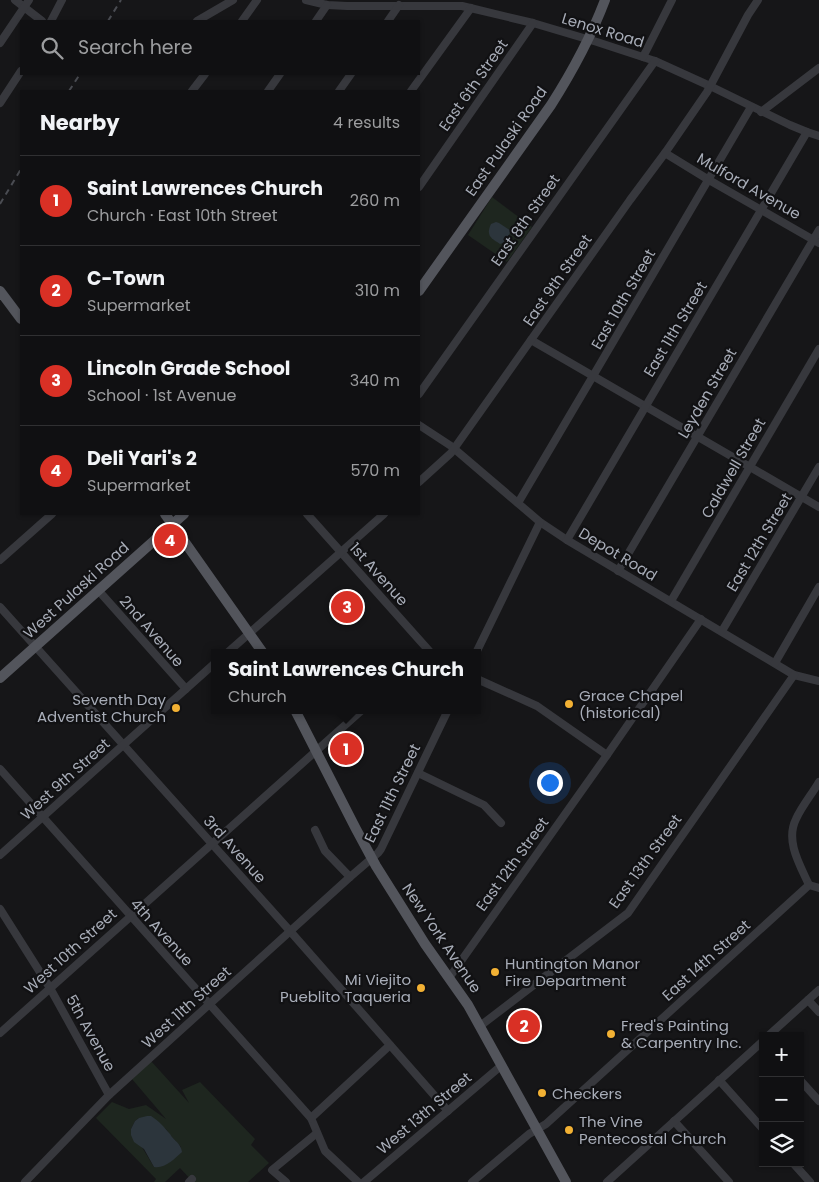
<!DOCTYPE html>
<meta charset="utf-8">
<style>
:root{--surface:#101012;--page:#1e1e20;--text:#f1f3f6;--muted:#9c9d9f;--line:#303032;--accent:#d93025}
body{margin:0;font-family:Poppins,sans-serif;background:var(--page);color:var(--text)}
.controls{position:absolute;right:15px;bottom:15px;display:grid;overflow:hidden;border-radius:0px;box-shadow:0 1px 4px #0004}
.controls button{width:45px;height:45px;display:grid;place-items:center;padding:0;border:0;border-bottom:1px solid var(--line);background:var(--surface);color:var(--text);font:25px sans-serif}
.you{position:absolute;left:549px;top:782px;width:18px;height:18px;margin:-12px;border:4px solid #fff;border-radius:50%;background:#1a73e8;box-shadow:0 0 0 8px #1a73e833}
.badge{display:grid;place-items:center;width:32px;height:32px;border-radius:50%;background:var(--accent);color:#fff;font-size:16px;font-weight:700}
.pin{position:absolute;translate:-50% -50%;border:2px solid #fff;box-shadow:0 1px 5px #0006}
.popup{position:absolute;left:211px;top:649px;width:270px;height:65px;box-sizing:border-box;display:grid;place-content:center;border-radius:0px;background:var(--surface);filter:drop-shadow(0 1px 4px #0005);font-size:16px;white-space:nowrap;color:var(--muted)}
.popup b{font-size:19px;color:var(--text)}
.popup::after{content:'';position:absolute;left:50%;top:100%;margin-left:-10px;border:10px solid transparent;border-top-color:var(--surface)}
.list{margin:0;padding:0;list-style:none}
h2{display:flex;justify-content:space-between;align-items:center;height:65px;margin:0;padding:0 20px;font-size:21px}
h2 small{font-size:16px;font-weight:400;color:var(--muted)}
.list li{display:grid;grid-template-columns:32px 1fr auto;gap:15px;align-items:center;box-sizing:border-box;height:90px;padding:0 20px;border-top:1px solid var(--line)}
.list b{display:block;font-size:19px;white-space:nowrap}
.list p{margin:0;font-size:16px;white-space:nowrap;color:var(--muted)}
.list em{font-size:16px;font-style:normal;color:var(--muted)}
.icon{flex:none;width:28px;height:28px;fill:none;stroke:currentColor;stroke-width:2;stroke-linecap:round;stroke-linejoin:round}
.map{position:relative;flex:none;width:819px;height:1182px;overflow:hidden}
.search{position:absolute;background:var(--surface);box-shadow:0 1px 4px #0004;left:20px;top:20px;width:400px;height:55px;display:flex;align-items:center;gap:12px;box-sizing:border-box;padding:0 18px;border-radius:0px;color:var(--muted);font-size:19px}
.panel{position:absolute;background:var(--surface);box-shadow:0 1px 4px #0004;left:20px;top:90px;width:400px;height:425px;border-radius:0px}
.map>svg:first-child{display:block}
.green{fill:#1e261f;fill-rule:evenodd}
.water{fill:#2c353c}
.lines{fill:none;stroke-linecap:round;stroke-linejoin:round}
.minor{stroke:#37383d;stroke-width:8}
.major{stroke:#53555c;stroke-width:10}
.rail{stroke:#4a4c52;stroke-width:2;stroke-dasharray:6 5;stroke-linecap:butt}
.poi-dot{fill:#f2b134;stroke:#111113;stroke-width:2}
.labels{text-anchor:middle;dominant-baseline:central;stroke-width:4.5;stroke-linejoin:round;paint-order:stroke}
.street-label{font-size:15px;fill:#a8adb8;stroke:#111113}
.poi-label{font-size:15px;fill:#a8adb8;stroke:#111113;text-anchor:start}
</style>
<div class="map">
<svg width="819" height="1182" viewBox="0 0 819 1182">
<rect width="100%" height="100%" fill="#161618"/>
<g class="green">
<path d="M 492,197 L 532,227 L 507,262 L 468,235 Z"/>
<path d="M 151,1061 L 189,1103 L 182,1090 L 200,1082 L 255,1139 L 251,1145 L 269,1163 L 248,1182 L 193,1182 L 180,1168 L 165,1182 L 154,1182 L 156,1179 L 96,1118 L 112,1102 L 129,1109 L 146,1105 L 166,1119 L 132,1079 ZM 139,1118 L 143,1118 L 166,1129 L 170,1135 L 181,1147 L 154,1167 L 131,1129 L 135,1121 Z"/>
</g>
<g class="water">
<path d="M 496,222 L 499,223 L 511,231 L 505,242 L 500,244 C 490,238 486,235 491,224 Z"/>
<path d="M 147,1116 L 151,1116 C 159,1121 164,1127 170,1134 C 174,1141 181,1143 182,1152 C 174,1159 165,1169 154,1167 L 144,1149 L 134,1142 L 131,1135 L 131,1129 L 135,1121 L 139,1118 Z"/>
</g>
<g class="lines">
<g class="minor">
<path d="M 15,0 L 42,21"/>
<path d="M 306,0 L 327,5 L 347,6 L 462,6 L 533,23 L 597,42 L 655,61 L 710,86 L 790,125 L 807,132 L 819,136"/>
<path d="M 51,21 L 62,0"/>
<path d="M 197,21 L 233,0"/>
<path d="M 242,21 L 257,0"/>
<path d="M 316,21 L 327,5"/>
<path d="M 388,21 L 399,5"/>
<path d="M 0,43 L 29,0"/>
<path d="M 643,57 L 672,0"/>
<path d="M 192,91 L 205,74"/>
<path d="M 268,91 L 280,74"/>
<path d="M 339,91 L 351,74"/>
<path d="M 411,91 L 471,8"/>
<path d="M 0,103 L 21,71"/>
<path d="M 761,112 L 819,68"/>
<path d="M 665,153 L 709,180 L 819,243"/>
<path d="M 419,187 L 533,23"/>
<path d="M 531,340 L 819,507"/>
<path d="M 419,394 L 655,61"/>
<path d="M 419,425 L 451,446 L 540,522 L 567,540 L 794,675 L 819,681"/>
<path d="M 419,482 L 451,453 L 630,200 L 665,153 L 707,92 L 748,15 L 758,0"/>
<path d="M 518,503 L 593,376 L 751,107"/>
<path d="M 307,514 L 431,653"/>
<path d="M 567,540 L 807,132"/>
<path d="M 0,560 L 52,514"/>
<path d="M 618,571 L 819,230"/>
<path d="M 98,590 L 186,689"/>
<path d="M 671,601 L 819,349"/>
<path d="M 0,607 L 290,931 L 448,1111"/>
<path d="M 722,631 L 819,467"/>
<path d="M 227,653 L 384,514"/>
<path d="M 476,653 L 540,522"/>
<path d="M 775,663 L 819,587"/>
<path d="M 477,679 L 537,706 L 607,755"/>
<path d="M 0,769 L 311,1118 L 325,1151 L 358,1182"/>
<path d="M 418,773 L 484,805 L 501,823"/>
<path d="M 315,830 L 325,851 L 350,877"/>
<path d="M 0,855 L 215,663"/>
<path d="M 809,885 C 800,865 785,841 796,819 C 802,806 812,794 819,782"/>
<path d="M 809,885 L 819,888"/>
<path d="M 0,909 L 50,988 L 109,1095"/>
<path d="M 449,978 L 607,755 L 701,619"/>
<path d="M 808,1000 L 819,1012"/>
<path d="M 480,1026 L 628,913 L 794,675"/>
<path d="M 0,1033 L 362,710"/>
<path d="M 768,1036 L 819,990"/>
<path d="M 719,1080 L 763,1129"/>
<path d="M 800,1080 L 819,1101"/>
<path d="M 311,1118 L 390,1045"/>
<path d="M 674,1121 L 729,1182"/>
<path d="M 793,1163 L 810,1182"/>
<path d="M 25,1182 L 109,1095 L 350,877 L 378,853 L 381,849 L 448,710"/>
<path d="M 189,1182 L 192,1179"/>
<path d="M 286,1182 L 272,1170 L 317,1133"/>
<path d="M 364,1182 L 502,1065"/>
<path d="M 472,1182 L 529,1134 L 546,1124 L 567,1105 L 809,885"/>
<path d="M 607,1182 L 763,1041"/>
</g>
<g class="major">
<path d="M 0,291 L 21,319"/>
<path d="M 419,291 L 551,105 C 572,72 591,37 605,0"/>
<path d="M 165,514 L 263,653"/>
<path d="M 0,678 L 184,514"/>
<path d="M 295,710 L 356,829 L 376,866 L 425,944 L 468,1005 L 566,1182"/>
</g>
<g class="rail">
<path d="M 108,21 L 121,0"/>
<path d="M 69,91 L 80,74"/>
<path d="M 0,204 L 21,169"/>
</g>
</g>
<g class="poi-dot">
<circle cx="569" cy="704" r="5"/>
<circle cx="176" cy="708" r="5"/>
<circle cx="495" cy="972" r="5"/>
<circle cx="421" cy="988" r="5"/>
<circle cx="611" cy="1034" r="5"/>
<circle cx="542" cy="1093" r="5"/>
<circle cx="569" cy="1130" r="5"/>
</g>
<g class="labels">
<g class="street-label">
<text transform="translate(603 30) rotate(17)">Lenox Road</text>
<text transform="translate(473 85) rotate(-55)">East 6th Street</text>
<text transform="translate(506 141) rotate(-55)">East Pulaski Road</text>
<text transform="translate(749 186) rotate(30)">Mulford Avenue</text>
<text transform="translate(525 220) rotate(-55)">East 8th Street</text>
<text transform="translate(557 280) rotate(-55)">East 9th Street</text>
<text transform="translate(623 299) rotate(-60)">East 10th Street</text>
<text transform="translate(675 329) rotate(-59)">East 11th Street</text>
<text transform="translate(707 393) rotate(-60)">Leyden Street</text>
<text transform="translate(733 468) rotate(-60)">Caldwell Street</text>
<text transform="translate(759 542) rotate(-59)">East 12th Street</text>
<text transform="translate(618 554) rotate(31)">Depot Road</text>
<text transform="translate(379 574) rotate(48)">1st Avenue</text>
<text transform="translate(76 590) rotate(-42)">West Pulaski Road</text>
<text transform="translate(152 631) rotate(49)">2nd Avenue</text>
<text transform="translate(65 779) rotate(-42)">West 9th Street</text>
<text transform="translate(392 793) rotate(-64)">East 11th Street</text>
<text transform="translate(235 849) rotate(48)">3rd Avenue</text>
<text transform="translate(645 861) rotate(-54)">East 13th Street</text>
<text transform="translate(512 864) rotate(-54)">East 12th Street</text>
<text transform="translate(162 932) rotate(48)">4th Avenue</text>
<text transform="translate(442 938) rotate(56)">New York Avenue</text>
<text transform="translate(70 951) rotate(-42)">West 10th Street</text>
<text transform="translate(706 960) rotate(-42)">East 14th Street</text>
<text transform="translate(186 1007) rotate(-42)">West 11th Street</text>
<text transform="translate(91 1033) rotate(61)">5th Avenue</text>
<text transform="translate(424 1113) rotate(-40)">West 13th Street</text>
</g>
<g class="poi-label">
<text x="579" y="695">Grace Chapel<tspan x="579" dy="17">(historical)</tspan></text>
<text x="166" y="699" text-anchor="end">Seventh Day<tspan x="166" dy="17">Adventist Church</tspan></text>
<text x="505" y="963">Huntington Manor<tspan x="505" dy="17">Fire Department</tspan></text>
<text x="411" y="979" text-anchor="end">Mi Viejito<tspan x="411" dy="17">Pueblito Taqueria</tspan></text>
<text x="621" y="1025">Fred's Painting<tspan x="621" dy="17">&amp; Carpentry Inc.</tspan></text>
<text x="552" y="1093">Checkers</text>
<text x="579" y="1121">The Vine<tspan x="579" dy="17">Pentecostal Church</tspan></text>
</g>
</g>
</svg>
<div class="controls">
<button>+</button>
<button>−</button>
<button><svg class="icon" aria-label="layers" viewBox="0 0 24 24"><path d="M12 4l9 5-9 5-9-5zM3 14l9 5 9-5"/></svg></button>
</div>
<div class="you"></div>
<div class="pin badge" style="left:346px;top:749px">1</div>
<div class="popup"><b>Saint Lawrences Church</b>Church</div>
<div class="pin badge" style="left:524px;top:1026px">2</div>
<div class="pin badge" style="left:347px;top:607px">3</div>
<div class="pin badge" style="left:170px;top:540px">4</div>
<div class="search"><svg class="icon" aria-label="search" viewBox="0 0 24 24"><circle cx="10" cy="10" r="6"/><path d="M15 15l6 6"/></svg>Search here</div>
<section class="panel">
<h2>Nearby<small>4 results</small></h2>
<ul class="list">
<li><span class="badge">1</span><div><b>Saint Lawrences Church</b><p>Church · East 10th Street</p></div><em>260 m</em></li>
<li><span class="badge">2</span><div><b>C-Town</b><p>Supermarket</p></div><em>310 m</em></li>
<li><span class="badge">3</span><div><b>Lincoln Grade School</b><p>School · 1st Avenue</p></div><em>340 m</em></li>
<li><span class="badge">4</span><div><b>Deli Yari's 2</b><p>Supermarket</p></div><em>570 m</em></li>
</ul>
</section>
</div>
